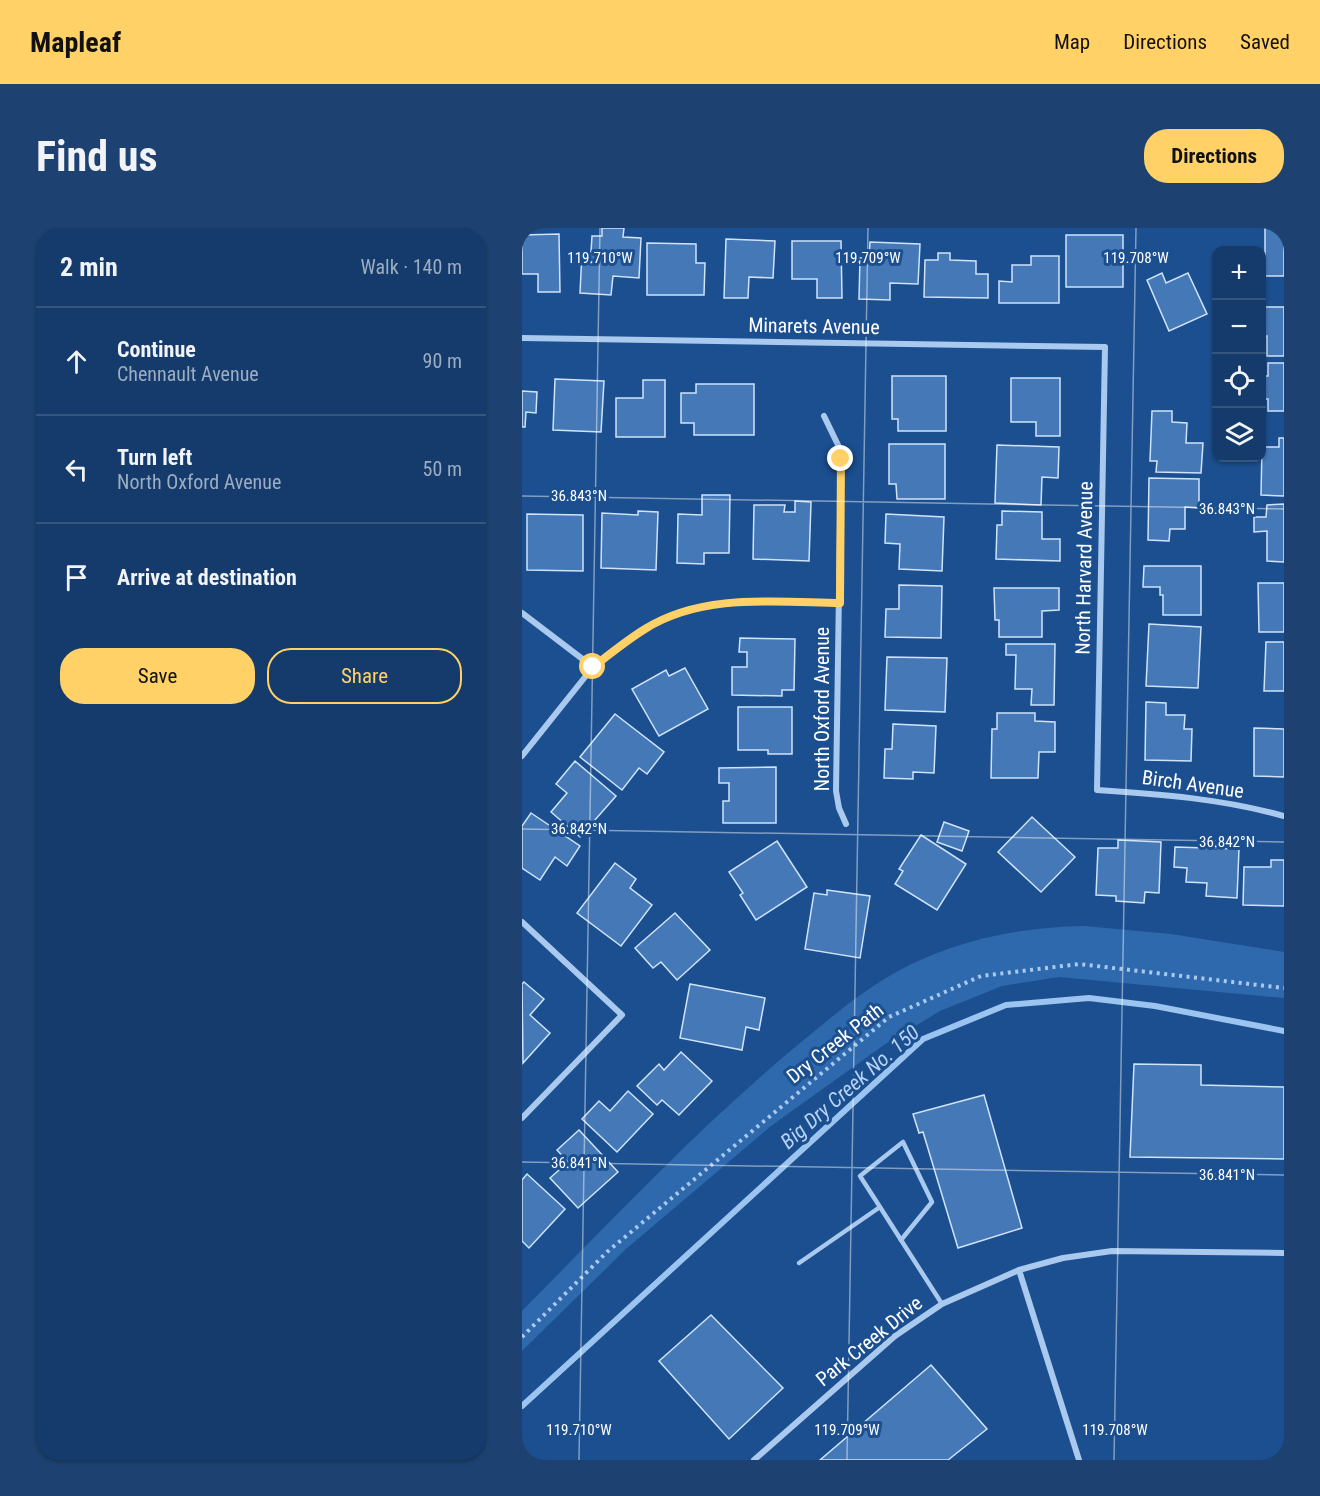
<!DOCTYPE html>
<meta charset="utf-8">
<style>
:root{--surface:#143b6b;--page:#1d4271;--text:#f1f3f6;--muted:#9dadc1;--line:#33557e;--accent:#ffd166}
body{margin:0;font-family:"Roboto Condensed",sans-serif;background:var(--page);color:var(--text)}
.controls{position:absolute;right:18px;top:18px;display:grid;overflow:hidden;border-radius:12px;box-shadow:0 2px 4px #0004}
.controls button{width:54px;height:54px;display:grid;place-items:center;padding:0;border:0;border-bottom:2px solid var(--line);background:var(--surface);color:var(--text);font:30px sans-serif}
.stop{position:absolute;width:18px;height:18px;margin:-14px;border:4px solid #ffd166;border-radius:50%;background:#fff}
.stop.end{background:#ffd166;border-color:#fff;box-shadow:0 2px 6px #0008}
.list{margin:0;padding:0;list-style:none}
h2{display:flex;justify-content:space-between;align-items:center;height:78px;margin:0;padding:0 24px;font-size:26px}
h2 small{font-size:20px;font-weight:400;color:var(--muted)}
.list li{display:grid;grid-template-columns:39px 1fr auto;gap:18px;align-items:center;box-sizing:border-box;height:108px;padding:0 24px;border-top:2px solid var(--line)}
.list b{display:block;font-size:22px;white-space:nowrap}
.list p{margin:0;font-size:20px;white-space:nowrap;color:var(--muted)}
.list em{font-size:20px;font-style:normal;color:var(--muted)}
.actions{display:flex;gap:12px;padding:18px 24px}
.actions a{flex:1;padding:14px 0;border:2px solid var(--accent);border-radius:24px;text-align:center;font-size:21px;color:var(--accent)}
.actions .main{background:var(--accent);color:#111}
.icon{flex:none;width:33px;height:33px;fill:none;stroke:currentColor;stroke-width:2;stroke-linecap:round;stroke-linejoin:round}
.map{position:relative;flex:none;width:762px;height:1232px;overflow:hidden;border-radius:24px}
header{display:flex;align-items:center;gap:36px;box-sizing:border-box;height:84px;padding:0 30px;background:var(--accent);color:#111}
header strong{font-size:28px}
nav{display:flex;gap:33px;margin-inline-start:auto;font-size:21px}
.intro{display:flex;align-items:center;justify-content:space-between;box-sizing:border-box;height:144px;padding:0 36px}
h1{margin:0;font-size:42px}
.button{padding:15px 27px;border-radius:24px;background:var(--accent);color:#111;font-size:21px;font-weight:700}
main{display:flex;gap:36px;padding:0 36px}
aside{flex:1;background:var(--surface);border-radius:24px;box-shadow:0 2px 4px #0004}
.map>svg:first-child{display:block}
.green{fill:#2e69ad}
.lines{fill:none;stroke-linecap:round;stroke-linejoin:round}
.stream{stroke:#9cc4f0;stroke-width:6}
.building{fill:#4478b7;stroke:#cfe3fa;stroke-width:1.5}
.path{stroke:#a9c9ee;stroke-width:4;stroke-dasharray:3 4.5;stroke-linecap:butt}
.lane{stroke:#a9c9ee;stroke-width:4.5}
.street{stroke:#a9c9ee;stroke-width:6}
.route{stroke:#ffd166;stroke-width:8}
.ticks{fill:none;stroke:#fff;stroke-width:1.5;stroke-opacity:0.45}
.labels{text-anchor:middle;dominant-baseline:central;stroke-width:6;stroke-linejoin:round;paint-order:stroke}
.street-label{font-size:20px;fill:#fff;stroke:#1b4f8f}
.water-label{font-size:21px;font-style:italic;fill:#b5d3f5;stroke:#1b4f8f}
.ticks-label{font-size:15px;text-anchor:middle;fill:#fff;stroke:#1b4f8f;stroke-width:6;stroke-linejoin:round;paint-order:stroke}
</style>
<header>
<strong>Mapleaf</strong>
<nav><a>Map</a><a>Directions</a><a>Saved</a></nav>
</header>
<div class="intro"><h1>Find us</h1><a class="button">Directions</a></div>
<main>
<aside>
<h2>2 min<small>Walk · 140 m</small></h2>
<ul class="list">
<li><svg class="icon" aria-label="ahead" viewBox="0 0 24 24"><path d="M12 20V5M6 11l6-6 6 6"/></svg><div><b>Continue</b><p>Chennault Avenue</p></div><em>90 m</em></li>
<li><svg class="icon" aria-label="left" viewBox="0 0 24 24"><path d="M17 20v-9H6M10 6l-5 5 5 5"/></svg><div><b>Turn left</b><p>North Oxford Avenue</p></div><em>50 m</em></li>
<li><svg class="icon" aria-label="arrive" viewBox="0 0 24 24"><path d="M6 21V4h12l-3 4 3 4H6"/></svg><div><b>Arrive at destination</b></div></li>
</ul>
<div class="actions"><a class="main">Save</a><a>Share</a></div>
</aside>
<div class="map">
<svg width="762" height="1232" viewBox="0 0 762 1232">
<rect width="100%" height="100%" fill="#1b4f8f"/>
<path class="green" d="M 562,698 L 649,706 L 762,724 L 762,770 L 537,749 L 480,758 L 418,783 L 362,817 L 249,898 L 104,1021 L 0,1123 L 0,1083 C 89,993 175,901 272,820 C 313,786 353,751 403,730 C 454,708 507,699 562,698 Z"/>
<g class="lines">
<path class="stream" d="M 0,1178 L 401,811 L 484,777 L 567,770 L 633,778 L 762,803"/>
</g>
<g class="building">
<path d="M 80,0 L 102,0 L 101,9 L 119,10 L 117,50 L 91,48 L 89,67 L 58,65 L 60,24 L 69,24 L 70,8 L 80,8 Z"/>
<rect x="743" y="0" width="19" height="48"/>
<path d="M 37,6 L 38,64 L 16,64 L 16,46 L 0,46 L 0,7 Z"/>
<rect x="544" y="7" width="57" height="52"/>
<path d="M 204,11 L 253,13 L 251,50 L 227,49 L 226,70 L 202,70 Z"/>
<path d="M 270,13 L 319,13 L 320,70 L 295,70 L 295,51 L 270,51 Z"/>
<path d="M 348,14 L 398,16 L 396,56 L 368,55 L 368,72 L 337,71 L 338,30 L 347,30 Z"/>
<path d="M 125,15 L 174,16 L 174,35 L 183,35 L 182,67 L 125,67 Z"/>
<path d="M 416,25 L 428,25 L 428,32 L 454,33 L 454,46 L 466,46 L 466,70 L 402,69 L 403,32 L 416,32 Z"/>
<path d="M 509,28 L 537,28 L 537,75 L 477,75 L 477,53 L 490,54 L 490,37 L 509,37 Z"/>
<path d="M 640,45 L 644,55 L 666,45 L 685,86 L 647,103 L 625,52 Z"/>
<path d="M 740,79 L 762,79 L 762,128 L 745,128 L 745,108 L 740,108 Z"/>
<path d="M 746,135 L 762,135 L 762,183 L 746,183 L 746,171 L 740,171 L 740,148 L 746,148 Z"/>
<path d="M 370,148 L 424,148 L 424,203 L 376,203 L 376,191 L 370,191 Z"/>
<path d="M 489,150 L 538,150 L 538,208 L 514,208 L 514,194 L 489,194 Z"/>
<path d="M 33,151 L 82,153 L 79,204 L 31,202 Z"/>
<path d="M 121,152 L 143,152 L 143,209 L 94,209 L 94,170 L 121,170 Z"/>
<path d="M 174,156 L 232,156 L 232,207 L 172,207 L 172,195 L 159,195 L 159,165 L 174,165 Z"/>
<path d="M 0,163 L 15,164 L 14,185 L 4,184 L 3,199 L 0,199 Z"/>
<path d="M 630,183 L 650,183 L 650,194 L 665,195 L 664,215 L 681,215 L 679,245 L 634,244 L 635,233 L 628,233 Z"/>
<path d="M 757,210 L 762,210 L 762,268 L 739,267 L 740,219 L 757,219 Z"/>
<path d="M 367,216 L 423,216 L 423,271 L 375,271 L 374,256 L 367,256 Z"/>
<path d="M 475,217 L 537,219 L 536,250 L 520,249 L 519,277 L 473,275 Z"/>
<path d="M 627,250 L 677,251 L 677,280 L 663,279 L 663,301 L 648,301 L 647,313 L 626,312 Z"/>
<path d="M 180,267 L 208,267 L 207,325 L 182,325 L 182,336 L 155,335 L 156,286 L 180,287 Z"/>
<path d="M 273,273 L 289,274 L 287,333 L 231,331 L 232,277 L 263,277 L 262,284 L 273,284 Z"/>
<path d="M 762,276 L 762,334 L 745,333 L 745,303 L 732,304 L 732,289 L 744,289 L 745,277 Z"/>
<path d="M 116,283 L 136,284 L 134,342 L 79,340 L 80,285 L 116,287 Z"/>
<path d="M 480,283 L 520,284 L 520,311 L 538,311 L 538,333 L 474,331 L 475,297 L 480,297 Z"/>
<path d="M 5,286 L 61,287 L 61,343 L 5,342 Z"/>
<path d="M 364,286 L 422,289 L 420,343 L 377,341 L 378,316 L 363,315 Z"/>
<path d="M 622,338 L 679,338 L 679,387 L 641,387 L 641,367 L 638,367 L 638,359 L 621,359 Z"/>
<path d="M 736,355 L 762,355 L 762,404 L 737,404 Z"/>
<path d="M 377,357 L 420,358 L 419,410 L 363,409 L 364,381 L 377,381 Z"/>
<path d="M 472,360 L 537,360 L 537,382 L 520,383 L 520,409 L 477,409 L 477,392 L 473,392 Z"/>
<path d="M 627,396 L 679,399 L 676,460 L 624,458 Z"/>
<path d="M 218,410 L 273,411 L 272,462 L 260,462 L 260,468 L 210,467 L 210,439 L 225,439 L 225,424 L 217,424 Z"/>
<path d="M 744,414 L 762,414 L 762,463 L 742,463 Z"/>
<path d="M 484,416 L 533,416 L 532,477 L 509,477 L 510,461 L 493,461 L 494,427 L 484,427 Z"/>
<path d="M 365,429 L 425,430 L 423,484 L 363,482 Z"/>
<path d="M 163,440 L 186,481 L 137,508 L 110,461 L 144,442 L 147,448 Z"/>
<path d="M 624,474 L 644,475 L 644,487 L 663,487 L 662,501 L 670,501 L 669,533 L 623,532 Z"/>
<path d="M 216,479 L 270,479 L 270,526 L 246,526 L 246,522 L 216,522 Z"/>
<path d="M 475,485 L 513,485 L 513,493 L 533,494 L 533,524 L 517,524 L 516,550 L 469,550 L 470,501 L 475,501 Z"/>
<path d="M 93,486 L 142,524 L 125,546 L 117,540 L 100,562 L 58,529 Z"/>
<path d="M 371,496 L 414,498 L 412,545 L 391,544 L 391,551 L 362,550 L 363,521 L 370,521 Z"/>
<path d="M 732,500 L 762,501 L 762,549 L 732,548 Z"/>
<path d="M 53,533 L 94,568 L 58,609 L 29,584 L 45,565 L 34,556 Z"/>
<path d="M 254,539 L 254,595 L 201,595 L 201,573 L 207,573 L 207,555 L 197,555 L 197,540 Z"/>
<path d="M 9,585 L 58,618 L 45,638 L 33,629 L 18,652 L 0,640 L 0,598 Z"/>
<path d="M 510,589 L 553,629 L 519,664 L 476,624 Z"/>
<path d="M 422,594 L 447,603 L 440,623 L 415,614 Z"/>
<path d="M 399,607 L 444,636 L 415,682 L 373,656 L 381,643 L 377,641 Z"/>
<path d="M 596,612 L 639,614 L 637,665 L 623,664 L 622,675 L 594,673 L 594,668 L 574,667 L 576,620 L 596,620 Z"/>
<path d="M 255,613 L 285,659 L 234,692 L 218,667 L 221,665 L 207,644 Z"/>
<path d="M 653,619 L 717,621 L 715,670 L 684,668 L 685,655 L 664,654 L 665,640 L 652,639 Z"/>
<path d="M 749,632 L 762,632 L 762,678 L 721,677 L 722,639 L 749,639 Z"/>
<path d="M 93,635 L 114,651 L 108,660 L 130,677 L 99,718 L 55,685 Z"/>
<path d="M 305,662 L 348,668 L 338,730 L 283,721 L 292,665 L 305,667 Z"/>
<path d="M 153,685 L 188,722 L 155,752 L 139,734 L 131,740 L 113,720 Z"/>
<path d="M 2,754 L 22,771 L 8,787 L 28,805 L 1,835 L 0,756 Z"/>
<path d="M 168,756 L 243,770 L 237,802 L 224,799 L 220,822 L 158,810 Z"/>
<path d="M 159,824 L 190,853 L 157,887 L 140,872 L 135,877 L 115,858 L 137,836 L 142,842 Z"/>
<path d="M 612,836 L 679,837 L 679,857 L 762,859 L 762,931 L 608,929 Z"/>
<path d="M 106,863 L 131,886 L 95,924 L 60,891 L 77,873 L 88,883 Z"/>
<path d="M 462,867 L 500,1000 L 436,1020 L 401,904 L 397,905 L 391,886 Z"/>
<path d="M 57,902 L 96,944 L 56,980 L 28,950 L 46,934 L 35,922 Z"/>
<path d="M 5,946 L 43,981 L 7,1020 L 0,1013 L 0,952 Z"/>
<path d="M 189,1087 L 261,1160 L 207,1211 L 137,1133 Z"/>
<path d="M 409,1137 L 465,1201 L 426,1232 L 298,1232 Z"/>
</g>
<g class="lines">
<path class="path" d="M 0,1109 L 85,1024 L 367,789 L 459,748 L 557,736 L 762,760"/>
<g class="lane">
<path d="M 379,1012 L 420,1076"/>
<path d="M 277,1035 L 358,979 L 338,948 L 381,914 L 410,974 L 379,1012 L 358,979"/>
</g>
<g class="street">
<path d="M 0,110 L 583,119 L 575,562 C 638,566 701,571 762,588"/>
<path d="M 302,188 L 317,219 L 319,231 L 314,563 L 317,580 L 324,596"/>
<path d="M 0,385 L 71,439 C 88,426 105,412 123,401 C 180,365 254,374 318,375"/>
<path d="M 0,528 L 71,439"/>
<path d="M 0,694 L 100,787 L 0,890"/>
<path d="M 497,1042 L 557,1232"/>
<path d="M 232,1232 L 373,1108 L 420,1076 L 497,1042 L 541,1030 L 590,1023 L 762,1025"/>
</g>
</g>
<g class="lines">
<path class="route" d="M 71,439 C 88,426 105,412 123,401 C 180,365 254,374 318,375 L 319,231"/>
</g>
<path class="ticks" d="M 0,268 L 762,281M 0,601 L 762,614M 0,934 L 762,947M 57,1232 L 78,0M 325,1232 L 346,0M 592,1232 L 614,0"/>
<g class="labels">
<g class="street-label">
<text transform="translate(292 98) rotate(1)">Minarets Avenue</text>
<text transform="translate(562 340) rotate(-89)">North Harvard Avenue</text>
<text transform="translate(300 481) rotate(-90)">North Oxford Avenue</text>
<text transform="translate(671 556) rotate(8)">Birch Avenue</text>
<text transform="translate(313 815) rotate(-38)">Dry Creek Path</text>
<text transform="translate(347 1113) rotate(-39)">Park Creek Drive</text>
</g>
<g class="water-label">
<text transform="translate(328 859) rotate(-41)">Big Dry Creek No. 150</text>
</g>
</g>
<g class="ticks-label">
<text x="78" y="35">119.710°W</text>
<text x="346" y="35">119.709°W</text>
<text x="614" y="35">119.708°W</text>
<text x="57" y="273">36.843°N</text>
<text x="705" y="286">36.843°N</text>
<text x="57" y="606">36.842°N</text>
<text x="705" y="619">36.842°N</text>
<text x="57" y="940">36.841°N</text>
<text x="705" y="952">36.841°N</text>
<text x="57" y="1207">119.710°W</text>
<text x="325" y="1207">119.709°W</text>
<text x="593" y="1207">119.708°W</text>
</g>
</svg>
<div class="controls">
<button>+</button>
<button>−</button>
<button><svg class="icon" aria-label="locate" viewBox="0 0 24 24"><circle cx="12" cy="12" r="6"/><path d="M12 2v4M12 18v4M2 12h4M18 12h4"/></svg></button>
<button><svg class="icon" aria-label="layers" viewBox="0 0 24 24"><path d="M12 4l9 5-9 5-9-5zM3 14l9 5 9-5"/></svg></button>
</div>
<div class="stop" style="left:71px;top:439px"></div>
<div class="stop end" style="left:319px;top:231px"></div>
</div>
</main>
